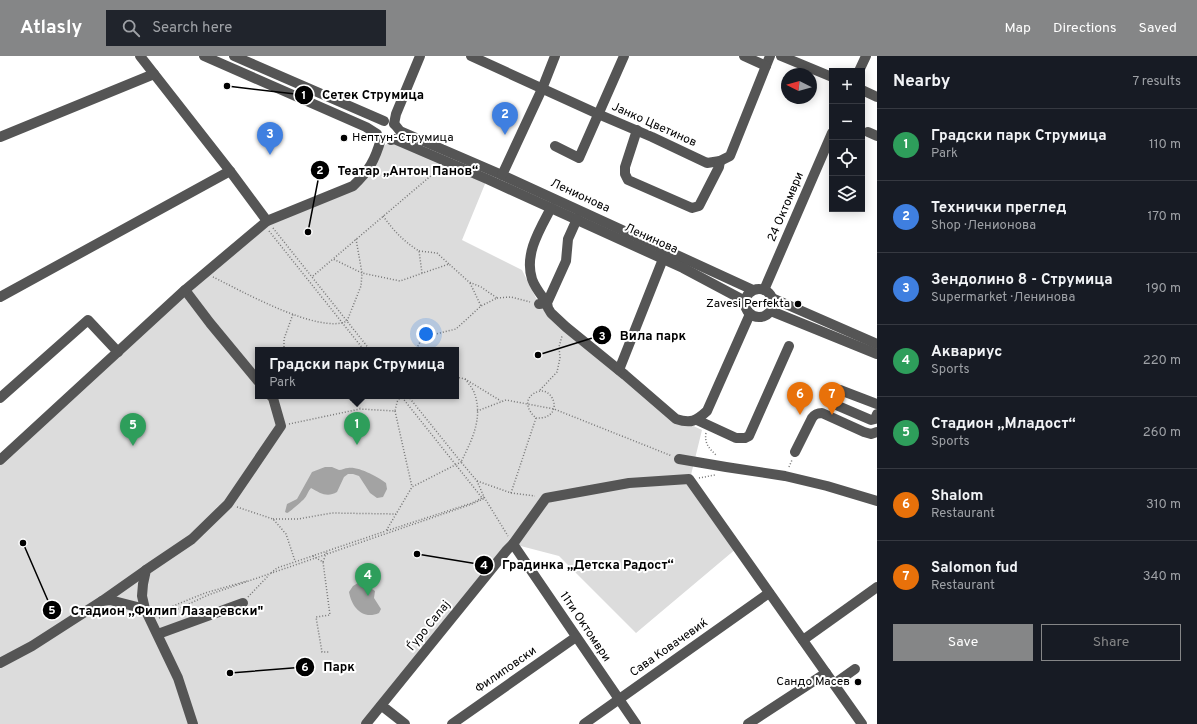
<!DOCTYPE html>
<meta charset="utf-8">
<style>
:root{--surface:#171b24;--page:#20242c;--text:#f1f3f6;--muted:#9ea1a6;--line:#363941;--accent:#858687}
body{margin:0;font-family:Overpass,sans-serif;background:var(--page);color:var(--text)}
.controls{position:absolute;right:12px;top:12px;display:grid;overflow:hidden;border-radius:0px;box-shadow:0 2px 10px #0003}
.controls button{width:36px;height:36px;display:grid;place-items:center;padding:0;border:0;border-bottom:1px solid var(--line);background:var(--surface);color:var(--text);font:20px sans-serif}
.compass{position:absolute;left:781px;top:12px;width:36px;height:36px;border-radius:50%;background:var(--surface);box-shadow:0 2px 10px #0003;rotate:276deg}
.you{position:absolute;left:426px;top:278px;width:14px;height:14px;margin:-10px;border:3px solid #fff;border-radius:50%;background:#1a73e8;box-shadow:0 0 0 6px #1a73e833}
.badge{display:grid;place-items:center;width:26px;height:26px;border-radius:50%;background:var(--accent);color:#fff;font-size:13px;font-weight:700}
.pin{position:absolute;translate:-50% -33px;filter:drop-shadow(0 1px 2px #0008)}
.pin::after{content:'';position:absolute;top:21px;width:14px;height:12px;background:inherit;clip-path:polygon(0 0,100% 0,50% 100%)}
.popup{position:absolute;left:255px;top:291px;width:204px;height:52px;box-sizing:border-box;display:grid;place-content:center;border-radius:0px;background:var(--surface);filter:drop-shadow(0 1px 3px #0005);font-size:13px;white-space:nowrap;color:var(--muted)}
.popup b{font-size:15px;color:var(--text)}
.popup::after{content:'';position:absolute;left:50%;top:100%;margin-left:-8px;border:8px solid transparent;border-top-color:var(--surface)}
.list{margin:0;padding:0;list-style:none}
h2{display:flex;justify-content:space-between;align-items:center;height:52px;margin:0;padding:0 16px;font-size:17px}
h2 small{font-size:13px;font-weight:400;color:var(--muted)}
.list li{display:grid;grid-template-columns:26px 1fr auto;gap:12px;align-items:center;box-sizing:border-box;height:72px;padding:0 16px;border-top:1px solid var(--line)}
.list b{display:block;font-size:15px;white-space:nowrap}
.list p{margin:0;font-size:13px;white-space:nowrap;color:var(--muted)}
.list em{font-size:13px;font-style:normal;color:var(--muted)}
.actions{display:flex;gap:8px;padding:12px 16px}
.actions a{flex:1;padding:9px 0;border:1px solid var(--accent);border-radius:0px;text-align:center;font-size:14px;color:var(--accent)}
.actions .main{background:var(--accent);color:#fff}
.icon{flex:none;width:22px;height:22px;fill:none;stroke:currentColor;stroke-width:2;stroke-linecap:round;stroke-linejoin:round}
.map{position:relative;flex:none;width:877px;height:668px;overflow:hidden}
header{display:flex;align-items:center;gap:24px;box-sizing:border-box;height:56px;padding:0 20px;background:var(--accent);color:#fff}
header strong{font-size:19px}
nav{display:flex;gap:22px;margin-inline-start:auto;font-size:14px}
.search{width:280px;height:36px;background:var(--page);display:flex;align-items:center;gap:10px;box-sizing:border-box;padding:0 14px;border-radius:0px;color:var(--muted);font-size:15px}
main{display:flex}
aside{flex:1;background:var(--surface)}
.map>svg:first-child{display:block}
.green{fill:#dcdcdc;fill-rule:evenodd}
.water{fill:#a3a3a3}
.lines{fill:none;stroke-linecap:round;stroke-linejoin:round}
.path{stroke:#777;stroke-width:1.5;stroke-dasharray:1 2;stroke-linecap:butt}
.minor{stroke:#555;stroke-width:10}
.poi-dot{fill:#000;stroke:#fff;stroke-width:1.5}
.labels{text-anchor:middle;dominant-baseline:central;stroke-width:4;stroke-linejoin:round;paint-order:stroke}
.street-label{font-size:12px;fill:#000;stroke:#fff}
.poi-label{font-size:12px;fill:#000;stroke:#fff;text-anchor:end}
.leader{fill:none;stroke:#000;stroke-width:1.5}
.callout-dot{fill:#000;stroke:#fff;stroke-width:1.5}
.mark-label{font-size:12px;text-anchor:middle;font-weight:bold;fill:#fff}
.callout-label{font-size:13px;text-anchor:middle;font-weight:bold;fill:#000;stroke:#fff;stroke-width:4;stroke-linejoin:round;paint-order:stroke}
</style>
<header>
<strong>Atlasly</strong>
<div class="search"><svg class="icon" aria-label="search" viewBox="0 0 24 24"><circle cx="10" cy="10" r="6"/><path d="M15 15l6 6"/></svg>Search here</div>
<nav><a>Map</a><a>Directions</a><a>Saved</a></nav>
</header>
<main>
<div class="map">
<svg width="877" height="668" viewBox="0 0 877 668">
<rect width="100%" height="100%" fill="#fff"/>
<path class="green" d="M 394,83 L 487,123 L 462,184 L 522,214 L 539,248 L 685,366 L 702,374 L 690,423 L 737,492 L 636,577 L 559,500 L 513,488 L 366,668 L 0,668 L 0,404 L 267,165 L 353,130 L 378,94 ZM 258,294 L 456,294 L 456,340 L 258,340 Z"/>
<g class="water">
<path d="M 325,411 L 332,411 L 339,414 C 342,414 345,412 348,412 C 358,410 378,421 386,427 L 387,433 L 383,441 L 377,442 L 370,437 L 359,420 L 353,418 L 348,418 L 344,421 L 337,436 C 327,442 320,437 311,432 C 308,435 307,440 304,443 C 301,446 290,456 287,457 L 285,456 L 287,448 L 297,443 L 312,416 Z"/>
<path d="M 358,527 L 364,528 L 375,535 L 374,542 L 381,553 L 379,557 C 363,564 352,552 349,536 L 353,530 Z"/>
</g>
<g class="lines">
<g class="path">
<path d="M 383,160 C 394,175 403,185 419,195 L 422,217"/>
<path d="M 273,172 L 370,294"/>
<path d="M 269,175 L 364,294"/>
<path d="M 356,183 L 362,217 L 400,225 L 449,208 L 469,226 L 481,231 L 497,242 L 481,250 L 456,273 L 428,280 L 420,286 L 416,294"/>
<path d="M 419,195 L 437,197 L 449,208"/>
<path d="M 313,220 L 333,203"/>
<path d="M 213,221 C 240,234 319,279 347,265 L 361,230 L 362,217 L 333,203 L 440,112"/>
<path d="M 470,227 L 481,250"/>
<path d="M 497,242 L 511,241 L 530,246"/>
<path d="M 757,262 L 765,261"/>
<path d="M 284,294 L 284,283 L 293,258"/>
<path d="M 456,321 L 465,323 L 501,345"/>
<path d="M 465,323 C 469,328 474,334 475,339 C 483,363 471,386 461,406 L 477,425 L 484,441 L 508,480"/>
<path d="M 540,334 L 557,316 L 560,302 L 559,291 L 562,280"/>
<path d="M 346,340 L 360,352"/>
<path d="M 408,340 L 461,406 L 412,431 L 386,475 L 472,447 L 484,441"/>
<path d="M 395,355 L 412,431"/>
<path d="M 477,355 L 506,344 L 554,353 L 672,400"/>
<path d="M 289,368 L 360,353 L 395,355 L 397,346 L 401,340"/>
<path d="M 706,377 C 704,388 710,393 717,400"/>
<path d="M 789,411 L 792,404"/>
<path d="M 699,422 L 715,419"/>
<path d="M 477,425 L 511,437 L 535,440"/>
<path d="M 511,437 L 536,362 C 529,356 523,345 533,338 C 553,324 567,364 536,362"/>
<path d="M 237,451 L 273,463 L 286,478 L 295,505"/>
<path d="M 273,463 L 298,463 L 332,457 L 396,458"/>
<path d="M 313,500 L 323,506 L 330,559 L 316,561 L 322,596 L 330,596"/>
<path d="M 323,506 L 327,495"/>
<path d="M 271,517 L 277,512 L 386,475"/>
<path d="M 248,541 L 269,519"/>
<path d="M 156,557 L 205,537 L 247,525"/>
<path d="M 159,562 L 208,539 L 472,448 L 483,443 L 401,340"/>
</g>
<g class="minor">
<path d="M 140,0 L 230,115 L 267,165"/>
<path d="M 204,0 L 366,71 L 377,78"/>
<path d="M 234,0 L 384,65"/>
<path d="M 471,0 L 598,58 L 652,81 L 707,107 L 720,105 L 730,100 L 770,0"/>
<path d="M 744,0 L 766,10"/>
<path d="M 781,0 L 832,21"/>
<path d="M 859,15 L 866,0"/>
<path d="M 862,34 L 877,41"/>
<path d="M 394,68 L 396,58 L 420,0"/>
<path d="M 396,70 L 400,75 L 502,119 L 753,234"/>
<path d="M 637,74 L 625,111 L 625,118 L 628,124 L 692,152 L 699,150 L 719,111 L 720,105"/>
<path d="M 868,76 L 877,80"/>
<path d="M 0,81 L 154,18"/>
<path d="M 391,84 L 394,83 L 487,123 L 683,212 L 745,245"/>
<path d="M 555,90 L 579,102 L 624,0"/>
<path d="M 502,119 L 542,33 L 555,0"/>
<path d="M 577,163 L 568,183 L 566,205 L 547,247 L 548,252 L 551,257 L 566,271 L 625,319 L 676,363 C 691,368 696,365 707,355 L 750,258"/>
<circle cx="759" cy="247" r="14"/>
<path d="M 185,234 L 210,267 L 258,325"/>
<path d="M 764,234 L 832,77"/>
<path d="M 0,241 L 230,115"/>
<path d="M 772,242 L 877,288"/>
<path d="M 539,248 L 547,247 C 542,240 535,232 532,223 C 524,198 540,173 551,152"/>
<path d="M 771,255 L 877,298"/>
<path d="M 619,314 L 663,203"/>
<path d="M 0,342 L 88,264 L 118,296"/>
<path d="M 877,348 L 840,334 L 837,336 L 833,344 L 836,349 L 871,364 L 875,363 L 877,358"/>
<path d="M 697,364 L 736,382 L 745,382 L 749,380 L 789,290"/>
<path d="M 795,396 L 812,362 C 815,358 817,357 822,357 L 864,376 L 871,378 L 877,376"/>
<path d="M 679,403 L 726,411 L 785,420 L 827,430 L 877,445"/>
<path d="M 0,404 L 185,234 L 267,165 L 353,130 C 369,115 375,104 381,83"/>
<path d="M 513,488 L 636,668"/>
<path d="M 102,545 L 146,514"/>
<path d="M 158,578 L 243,547"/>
<path d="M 803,584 L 877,531"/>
<path d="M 0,607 L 32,590 L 102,545 L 110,544 L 145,553"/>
<path d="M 834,628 L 855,613"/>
<path d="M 381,650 L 386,653 L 405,668"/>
<path d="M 193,668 L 178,622 L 145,553 L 142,540 L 143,528 L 146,514 L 192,483 L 228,448 L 281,370 L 273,342 L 271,340"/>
<path d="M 366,668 L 507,494 L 513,488 L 546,442 L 629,427 L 689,423 L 862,668"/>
<path d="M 452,668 L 576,581"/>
<path d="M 584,668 L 769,537"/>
<path d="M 748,668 L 826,617"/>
</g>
</g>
<g class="poi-dot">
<circle cx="344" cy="82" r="4"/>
<circle cx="798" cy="248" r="4"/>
<circle cx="858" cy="626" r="4"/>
</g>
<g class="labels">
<g class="street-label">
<text transform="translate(654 69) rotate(24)">Јанко Цветинов</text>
<text transform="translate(580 140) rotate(25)">Ленионова</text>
<text transform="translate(786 151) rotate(-67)">24 Октомври</text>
<text transform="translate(651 183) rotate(24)">Ленинова</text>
<text transform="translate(429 570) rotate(-51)">Ѓуро Салај</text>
<text transform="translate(585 571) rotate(56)">11ти Октомври</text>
<text transform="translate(669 592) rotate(-35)">Сава Ковачевиќ</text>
<text transform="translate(506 614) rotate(-35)">Филиповски</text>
</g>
<g class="poi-label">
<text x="352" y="82" text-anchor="start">Нептун-Струмица</text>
<text x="790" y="248">Zavesi Perfekta</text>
<text x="850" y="626">Сандо Масев</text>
</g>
</g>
<path class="leader" d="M227 30L304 39M308 176L320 114M538 299L602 279M417 498L484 509M23 487L52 554M230 617L305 611"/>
<g class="callout-dot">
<circle cx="227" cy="30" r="4"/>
<circle cx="308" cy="176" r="4"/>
<circle cx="538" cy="299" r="4"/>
<circle cx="417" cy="498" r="4"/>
<circle cx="23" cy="487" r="4"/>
<circle cx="230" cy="617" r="4"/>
<circle cx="304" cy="39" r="10"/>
<circle cx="320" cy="114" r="10"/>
<circle cx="602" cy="279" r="10"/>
<circle cx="484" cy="509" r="10"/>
<circle cx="52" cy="554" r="10"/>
<circle cx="305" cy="611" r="10"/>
</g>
<g class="mark-label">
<text x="304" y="43">1</text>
<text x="320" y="118">2</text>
<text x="602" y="284">3</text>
<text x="484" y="513">4</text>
<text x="52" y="558">5</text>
<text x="305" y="615">6</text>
</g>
<g class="callout-label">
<text x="373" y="43">Сетек Струмица</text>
<text x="408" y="119">Театар „Антон Панов“</text>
<text x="653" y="284">Вила парк</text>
<text x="588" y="513">Градинка „Детска Радост“</text>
<text x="167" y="559">Стадион ,,Филип Лазаревски"</text>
<text x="339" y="615">Парк</text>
</g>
</svg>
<div class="controls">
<button>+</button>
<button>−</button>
<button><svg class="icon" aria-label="locate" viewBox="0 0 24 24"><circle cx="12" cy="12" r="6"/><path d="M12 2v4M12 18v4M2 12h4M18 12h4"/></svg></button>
<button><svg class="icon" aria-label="layers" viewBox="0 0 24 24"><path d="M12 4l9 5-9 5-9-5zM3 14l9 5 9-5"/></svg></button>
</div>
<svg class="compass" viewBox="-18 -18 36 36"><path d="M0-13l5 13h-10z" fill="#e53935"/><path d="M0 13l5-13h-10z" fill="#9ea1a6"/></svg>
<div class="you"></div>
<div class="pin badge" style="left:357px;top:389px;background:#2e9e5b">1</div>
<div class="popup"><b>Градски парк Струмица</b>Park</div>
<div class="pin badge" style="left:505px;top:79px;background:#3f7fe0">2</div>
<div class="pin badge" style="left:270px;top:99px;background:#3f7fe0">3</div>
<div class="pin badge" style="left:368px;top:540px;background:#2e9e5b">4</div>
<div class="pin badge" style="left:133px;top:390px;background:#2e9e5b">5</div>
<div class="pin badge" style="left:800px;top:359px;background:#e8710a">6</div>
<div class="pin badge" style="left:832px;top:359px;background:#e8710a">7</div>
</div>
<aside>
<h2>Nearby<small>7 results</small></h2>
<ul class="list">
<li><span class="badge" style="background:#2e9e5b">1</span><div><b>Градски парк Струмица</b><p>Park</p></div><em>110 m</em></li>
<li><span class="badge" style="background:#3f7fe0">2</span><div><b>Технички преглед</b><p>Shop · Ленионова</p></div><em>170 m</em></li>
<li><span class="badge" style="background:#3f7fe0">3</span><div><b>Зендолино 8 - Струмица</b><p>Supermarket · Ленинова</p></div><em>190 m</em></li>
<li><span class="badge" style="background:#2e9e5b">4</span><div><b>Аквариус</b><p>Sports</p></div><em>220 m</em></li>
<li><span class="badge" style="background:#2e9e5b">5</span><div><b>Стадион „Младост“</b><p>Sports</p></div><em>260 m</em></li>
<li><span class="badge" style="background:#e8710a">6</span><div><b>Shalom</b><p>Restaurant</p></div><em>310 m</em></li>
<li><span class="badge" style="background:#e8710a">7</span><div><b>Salomon fud</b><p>Restaurant</p></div><em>340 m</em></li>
</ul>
<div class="actions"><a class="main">Save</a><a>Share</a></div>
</aside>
</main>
